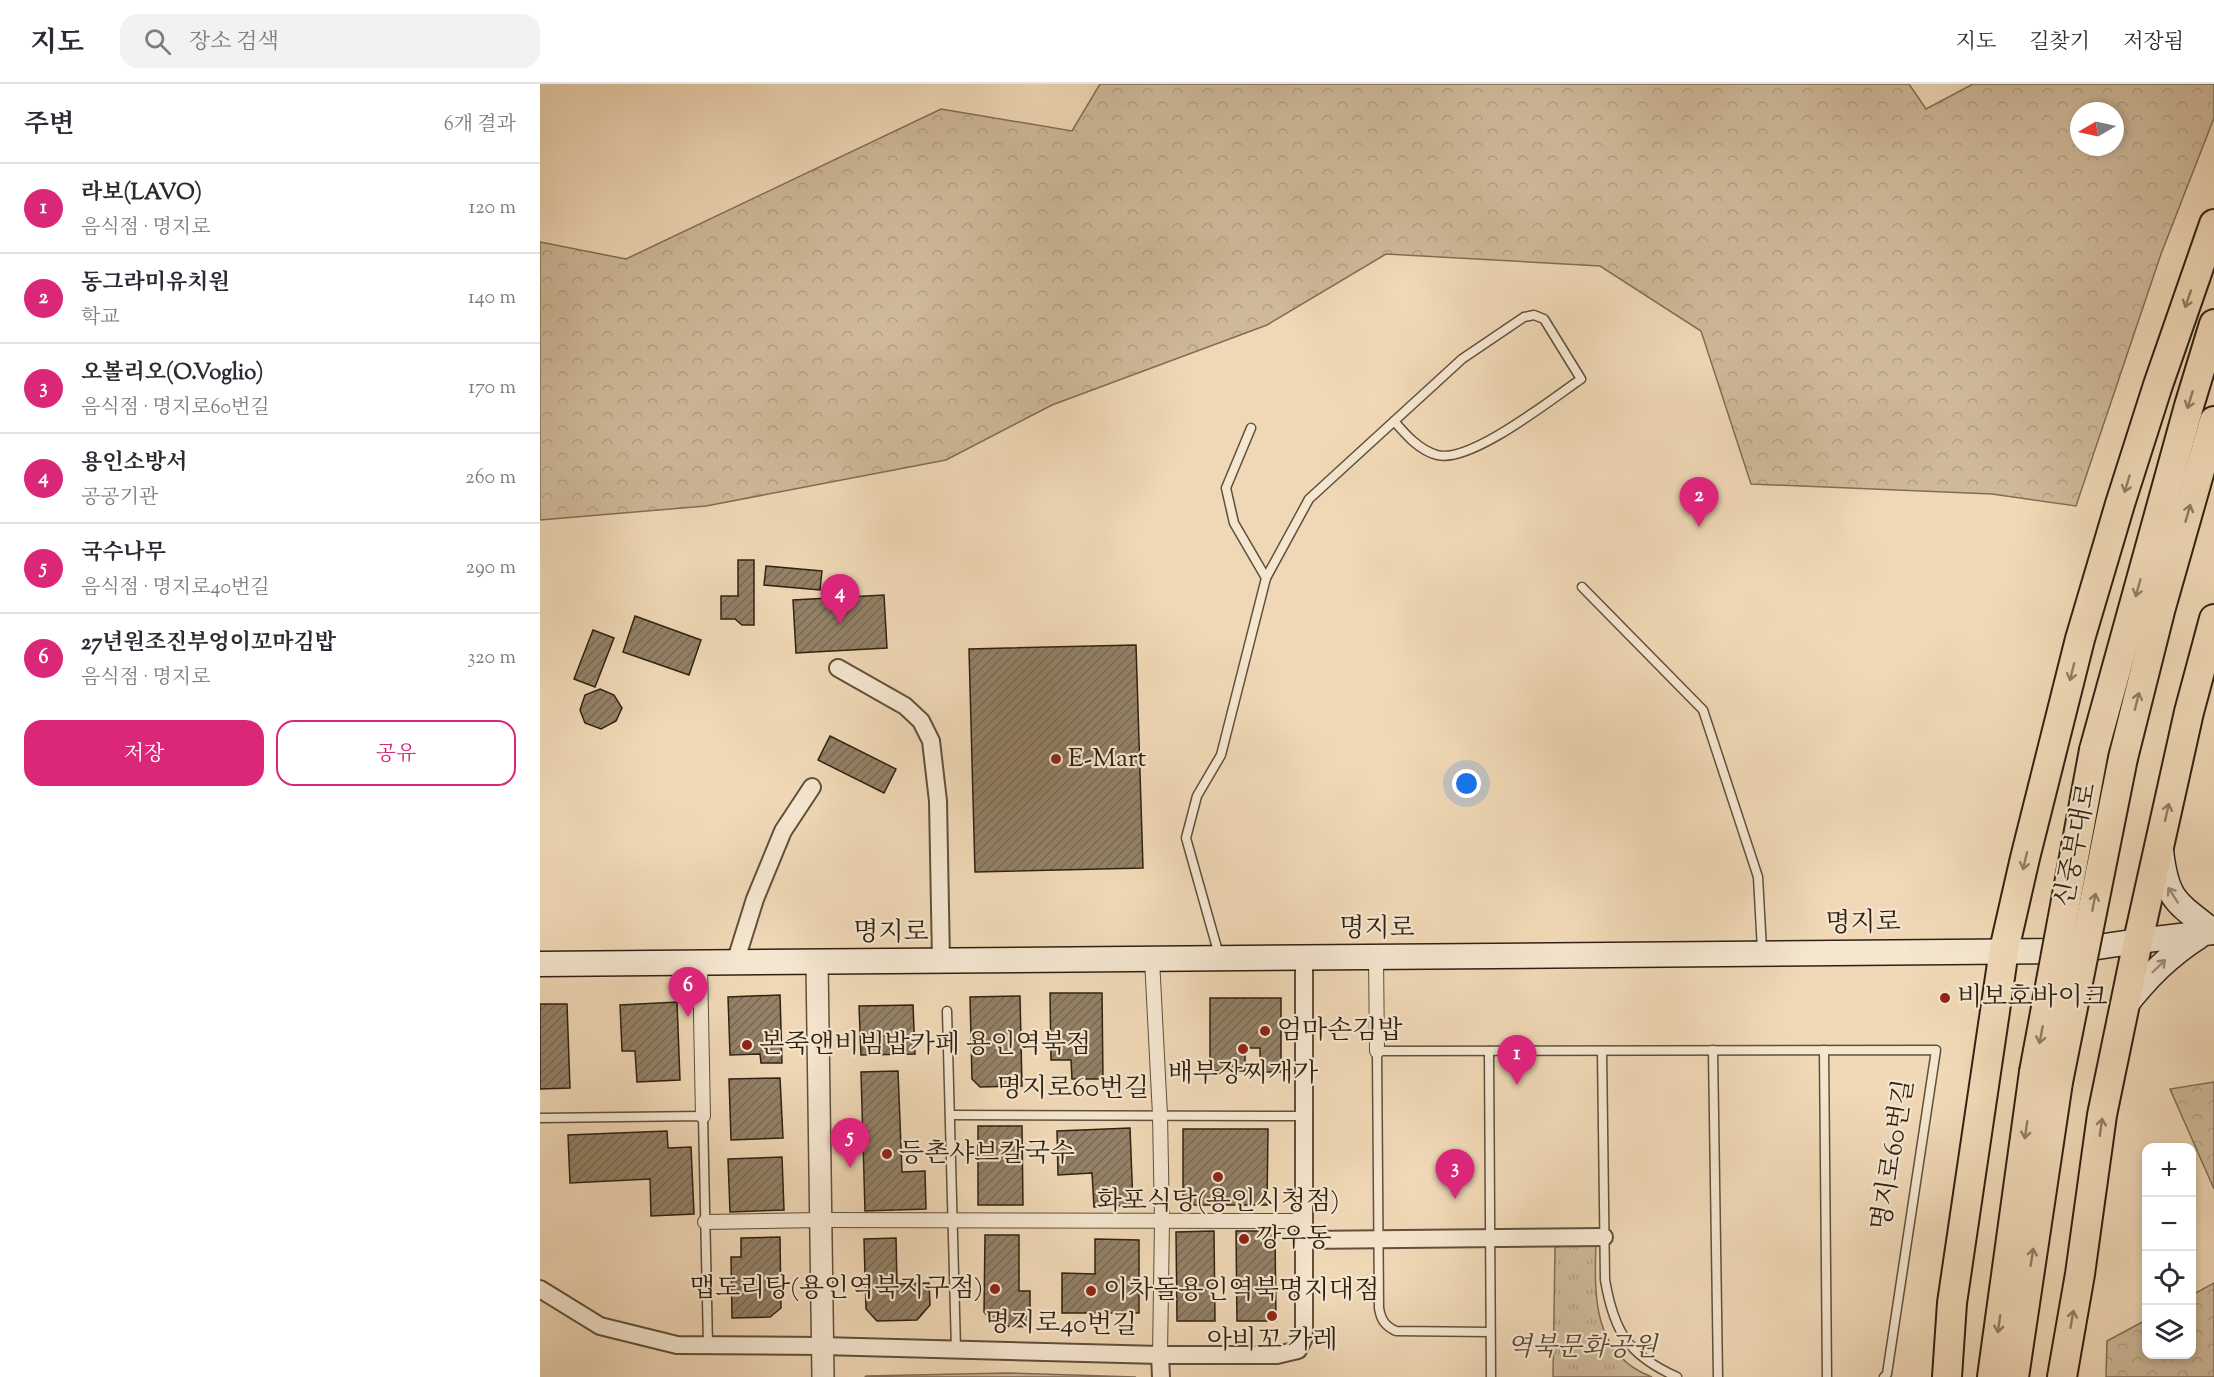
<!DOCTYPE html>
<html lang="ko">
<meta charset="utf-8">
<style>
:root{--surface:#fff;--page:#f2f2f3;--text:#2b2b33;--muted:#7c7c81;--line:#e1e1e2;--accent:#db2777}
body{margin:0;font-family:"Sorts Mill Goudy","Noto Serif KR",serif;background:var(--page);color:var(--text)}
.controls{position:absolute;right:18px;bottom:18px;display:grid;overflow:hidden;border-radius:12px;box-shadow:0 3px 9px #0003}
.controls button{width:54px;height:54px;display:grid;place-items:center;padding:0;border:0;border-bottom:2px solid var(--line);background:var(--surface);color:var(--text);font:30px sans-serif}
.compass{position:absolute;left:1530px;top:18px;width:54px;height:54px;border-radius:50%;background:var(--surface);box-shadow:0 3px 9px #0003;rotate:261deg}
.you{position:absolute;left:927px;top:700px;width:21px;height:21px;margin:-15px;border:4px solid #fff;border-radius:50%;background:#1a73e8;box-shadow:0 0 0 9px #1a73e833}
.badge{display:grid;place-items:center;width:39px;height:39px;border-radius:50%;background:var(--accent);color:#fff;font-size:20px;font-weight:700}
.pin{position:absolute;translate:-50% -50px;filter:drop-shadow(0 2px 3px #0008)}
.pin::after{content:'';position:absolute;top:32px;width:21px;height:18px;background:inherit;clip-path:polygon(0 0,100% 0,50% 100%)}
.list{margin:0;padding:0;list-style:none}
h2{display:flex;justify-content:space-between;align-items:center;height:78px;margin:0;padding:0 24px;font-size:26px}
h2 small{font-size:20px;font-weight:400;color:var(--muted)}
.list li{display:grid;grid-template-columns:39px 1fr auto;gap:18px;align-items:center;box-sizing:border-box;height:90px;padding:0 24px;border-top:2px solid var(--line)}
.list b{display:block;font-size:22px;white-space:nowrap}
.list p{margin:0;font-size:20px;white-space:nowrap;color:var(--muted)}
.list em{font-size:20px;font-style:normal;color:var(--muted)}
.actions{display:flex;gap:12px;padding:18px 24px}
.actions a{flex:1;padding:14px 0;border:2px solid var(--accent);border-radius:18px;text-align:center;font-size:21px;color:var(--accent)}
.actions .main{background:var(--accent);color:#fff}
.icon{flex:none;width:33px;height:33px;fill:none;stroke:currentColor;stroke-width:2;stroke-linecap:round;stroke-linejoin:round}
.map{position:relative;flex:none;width:1674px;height:1293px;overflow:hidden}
header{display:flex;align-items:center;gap:36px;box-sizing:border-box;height:84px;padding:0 30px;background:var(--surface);border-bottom:2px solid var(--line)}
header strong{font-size:28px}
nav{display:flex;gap:33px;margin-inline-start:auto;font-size:21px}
.search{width:420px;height:54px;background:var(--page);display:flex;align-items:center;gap:15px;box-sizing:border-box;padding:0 21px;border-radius:18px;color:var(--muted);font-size:22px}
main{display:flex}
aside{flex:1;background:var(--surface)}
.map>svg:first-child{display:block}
.grass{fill:url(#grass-tufts);stroke:#806e56;stroke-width:1.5}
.forest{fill:url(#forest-crowns);stroke:#806e56;stroke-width:1.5;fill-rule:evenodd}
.building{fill:url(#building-hatch);stroke:#302212;stroke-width:1.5}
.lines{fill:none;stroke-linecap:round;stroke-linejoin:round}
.service-casing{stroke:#60503b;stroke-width:11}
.pedestrian-casing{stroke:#60503b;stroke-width:16}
.minor-casing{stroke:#60503b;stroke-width:20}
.tertiary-casing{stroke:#60503b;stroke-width:24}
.secondary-casing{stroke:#302212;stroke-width:27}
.trunk-casing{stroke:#302212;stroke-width:32}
.service{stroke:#f5e6d0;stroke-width:8}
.pedestrian{stroke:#f5e6d0;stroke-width:14}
.minor{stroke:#f5e6d0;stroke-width:16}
.tertiary{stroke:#f5e6d0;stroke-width:21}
.secondary{stroke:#f5e6d0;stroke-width:24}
.trunk{stroke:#f0d8b6;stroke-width:28}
.trunk-bridge-casing{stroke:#302212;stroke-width:32;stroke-linecap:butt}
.trunk-bridge{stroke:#f0d8b6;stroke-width:28}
.oneway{stroke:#907d64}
.oneway2{stroke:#9c8e7a}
.poi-dot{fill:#8f2418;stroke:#f5e6d0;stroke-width:2}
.labels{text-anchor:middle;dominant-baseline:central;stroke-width:4.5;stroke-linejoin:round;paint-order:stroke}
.poi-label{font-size:26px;fill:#302212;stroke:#f5e6d0;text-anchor:start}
.street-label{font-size:26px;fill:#302212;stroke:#f5e6d0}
.park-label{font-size:26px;font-style:italic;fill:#584834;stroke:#f5e6d0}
</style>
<header>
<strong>지도</strong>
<div class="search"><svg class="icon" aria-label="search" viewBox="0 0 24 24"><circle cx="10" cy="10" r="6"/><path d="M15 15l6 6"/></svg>장소 검색</div>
<nav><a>지도</a><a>길찾기</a><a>저장됨</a></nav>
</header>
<main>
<aside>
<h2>주변<small>6개 결과</small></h2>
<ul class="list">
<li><span class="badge">1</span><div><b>라보(LAVO)</b><p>음식점 · 명지로</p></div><em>120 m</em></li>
<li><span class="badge">2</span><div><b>동그라미유치원</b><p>학교</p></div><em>140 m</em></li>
<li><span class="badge">3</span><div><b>오볼리오(O.Voglio)</b><p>음식점 · 명지로60번길</p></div><em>170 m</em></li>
<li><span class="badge">4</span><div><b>용인소방서</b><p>공공기관</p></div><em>260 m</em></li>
<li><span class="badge">5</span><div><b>국수나무</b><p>음식점 · 명지로40번길</p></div><em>290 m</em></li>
<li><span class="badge">6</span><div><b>27년원조진부엉이꼬마김밥</b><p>음식점 · 명지로</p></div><em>320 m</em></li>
</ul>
<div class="actions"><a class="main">저장</a><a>공유</a></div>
</aside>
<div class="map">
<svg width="1674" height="1293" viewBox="0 0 1674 1293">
<defs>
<pattern id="grass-tufts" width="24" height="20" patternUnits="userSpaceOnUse" patternTransform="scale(1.5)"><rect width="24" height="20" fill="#cfb99a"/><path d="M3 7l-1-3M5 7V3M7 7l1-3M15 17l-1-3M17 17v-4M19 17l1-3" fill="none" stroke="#b29f84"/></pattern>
<pattern id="forest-crowns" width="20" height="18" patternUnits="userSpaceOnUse" patternTransform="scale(1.5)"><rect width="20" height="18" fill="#cfb99a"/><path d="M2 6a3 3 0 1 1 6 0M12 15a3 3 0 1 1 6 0" fill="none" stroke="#b29f84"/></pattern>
<pattern id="building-hatch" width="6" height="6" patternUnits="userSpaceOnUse" patternTransform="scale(1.5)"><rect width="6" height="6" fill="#948167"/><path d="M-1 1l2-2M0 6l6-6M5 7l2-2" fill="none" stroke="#796953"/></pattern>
</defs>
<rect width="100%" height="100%" fill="#f0d8b6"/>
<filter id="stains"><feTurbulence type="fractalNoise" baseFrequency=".00333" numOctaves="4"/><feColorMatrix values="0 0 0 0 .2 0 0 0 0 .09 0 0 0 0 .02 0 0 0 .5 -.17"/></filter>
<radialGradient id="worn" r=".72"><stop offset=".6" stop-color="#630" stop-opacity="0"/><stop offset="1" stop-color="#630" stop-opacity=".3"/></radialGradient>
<g class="grass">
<path d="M 1056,1159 C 1054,1213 1053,1271 1112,1293 L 1013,1293 L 1015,1163 Z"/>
<path d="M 468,1289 L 596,1293 L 325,1293 L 326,1292 Z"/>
</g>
<g class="forest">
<path d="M 560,0 L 1369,0 L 1386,25 L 1433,0 L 1674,0 L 1674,34 L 1621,170 L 1536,422 L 1452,410 L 1211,400 L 1161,247 L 1060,182 L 846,170 L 727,241 L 512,321 L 406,376 L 166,422 L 0,436 L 0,158 L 86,175 L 401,25 L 532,47 ZM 1539,27 L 1575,27 L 1575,63 L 1539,63 Z"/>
<path d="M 1674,998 L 1674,1105 L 1630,1005 Z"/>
<path d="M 1674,1199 L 1674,1293 L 1566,1293 L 1567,1257 L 1606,1236 L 1606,1270 L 1652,1270 L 1652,1211 Z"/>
</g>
<g class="building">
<path d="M 198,476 L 214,476 L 214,541 L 202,541 L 195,535 L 181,535 L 181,512 L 198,512 Z"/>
<path d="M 226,482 L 282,487 L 280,506 L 224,501 Z"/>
<path d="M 344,511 L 347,564 L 256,569 L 253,516 Z"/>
<path d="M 95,532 L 161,556 L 149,591 L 83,568 Z"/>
<path d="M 53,546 L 74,554 L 55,603 L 34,595 Z"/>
<path d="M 596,561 L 603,784 L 435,788 L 429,565 Z"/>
<path d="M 60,605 L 74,611 L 82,624 L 76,637 L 61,645 L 45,639 L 40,626 L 45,611 Z"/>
<path d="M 290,652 L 356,685 L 344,709 L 278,676 Z"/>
<path d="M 510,909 L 562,909 L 563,995 L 532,995 L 531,976 L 511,976 Z"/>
<path d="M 240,911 L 242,979 L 221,979 L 220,970 L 190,971 L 188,913 Z"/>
<path d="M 480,912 L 482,1002 L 440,1003 L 432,995 L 430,913 Z"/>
<path d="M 670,914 L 741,914 L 741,988 L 720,988 L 720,964 L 705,964 L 705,987 L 670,987 Z"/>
<path d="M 137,918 L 140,996 L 97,998 L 95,967 L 82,967 L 80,921 Z"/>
<path d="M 0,920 L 27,920 L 30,1004 L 0,1005 Z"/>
<path d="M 373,921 L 375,970 L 321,971 L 319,922 Z"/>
<path d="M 358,987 L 362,1088 L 385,1087 L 386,1125 L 325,1127 L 321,988 Z"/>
<path d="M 240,994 L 243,1054 L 191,1056 L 189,995 Z"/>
<path d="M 438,1042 L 482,1042 L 483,1121 L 438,1121 Z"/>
<path d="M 590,1044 L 593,1121 L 554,1123 L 552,1089 L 518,1091 L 517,1047 Z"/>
<path d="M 643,1045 L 728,1045 L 727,1121 L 643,1121 Z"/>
<path d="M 127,1047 L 128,1064 L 151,1063 L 154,1130 L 111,1132 L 110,1095 L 30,1099 L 28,1051 Z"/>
<path d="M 242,1073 L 244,1126 L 190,1128 L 188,1075 Z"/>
<path d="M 674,1147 L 675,1237 L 637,1237 L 636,1148 Z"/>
<path d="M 696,1147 L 735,1147 L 736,1237 L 697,1237 Z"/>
<path d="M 445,1151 L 479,1151 L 479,1207 L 490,1207 L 490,1243 L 457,1242 L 444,1228 Z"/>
<path d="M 240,1153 L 241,1224 L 230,1233 L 192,1234 L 191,1173 L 201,1173 L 201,1154 Z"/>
<path d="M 356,1154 L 357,1200 L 389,1199 L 390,1221 L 377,1236 L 337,1237 L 326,1225 L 324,1155 Z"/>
<path d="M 555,1155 L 599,1156 L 599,1229 L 522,1229 L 522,1189 L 555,1190 Z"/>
</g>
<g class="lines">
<defs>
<g id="service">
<path d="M 726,494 L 769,415 L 922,275 L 984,233 L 994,231 L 1004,235 L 1041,295 C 1013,314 930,380 897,371 C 879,366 866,351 854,337"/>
<path d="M 1042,503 L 1163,626 L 1218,793 L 1222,866"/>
<path d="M 679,871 L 646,754 L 657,712 L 681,671 L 726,494 L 694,439 L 686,404 L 711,344"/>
<path d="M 407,927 L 416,1266"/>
<path d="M 1173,966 L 1178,1293"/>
<path d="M 1284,966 L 1287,1293"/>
<path d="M 949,967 L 951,1293"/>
<path d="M 1062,967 L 1065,1196 C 1074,1248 1088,1271 1137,1293"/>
<path d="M 410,1031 L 764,1032"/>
<path d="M 0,1034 L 163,1032 L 168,1262"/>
<path d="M 950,1248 L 856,1247 C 845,1242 841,1236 839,1224 L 837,967 L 1396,966 L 1347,1290 L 1344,1293"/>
</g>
<g id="pedestrian">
<path d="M 836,873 L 837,967"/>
<path d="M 612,875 L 620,1031 L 622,1137 L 620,1271"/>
<path d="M 160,879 L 163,1032"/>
<path d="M 165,1138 L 280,1136 L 764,1137"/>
</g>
<g id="minor">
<path d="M 298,584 L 365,622 L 381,637 L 391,657 L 398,717 L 401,877"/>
<path d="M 195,879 L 215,815 L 243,747 L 272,703"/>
<path d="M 764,1156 L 1064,1153"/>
<path d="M 0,1205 L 60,1242 L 137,1261 L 282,1262 L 620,1271 L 737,1271 L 758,1266 L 763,1256 L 764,1246 L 764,874"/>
<path d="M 620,1271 L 621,1293"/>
</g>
<path id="tertiary" d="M 277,878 L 283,1293"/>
<g id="secondary">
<path d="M 1621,767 C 1627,817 1636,818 1674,848"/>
<path d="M 0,880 L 1531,867 L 1598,857 L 1674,848"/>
<path d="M 1584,923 C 1606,895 1628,872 1658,853"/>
</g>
<g id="trunk">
<path d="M 1554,666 L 1649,322 L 1674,240"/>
<path d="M 1583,674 L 1620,527 L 1674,337"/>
<path d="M 1407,1293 L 1412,1219 L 1464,866 L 1485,774 L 1540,555 L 1580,420 L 1618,301 L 1674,140"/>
<path d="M 1452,1293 L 1494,988"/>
<path d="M 1474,1293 L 1518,998"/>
<path d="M 1522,1293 L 1540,1190 L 1562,1031 L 1598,857 L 1649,628 L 1674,535"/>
</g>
</defs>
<use href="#service" class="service-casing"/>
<use href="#pedestrian" class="pedestrian-casing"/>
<use href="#minor" class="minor-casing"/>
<use href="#tertiary" class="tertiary-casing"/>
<use href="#secondary" class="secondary-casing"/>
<use href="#trunk" class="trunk-casing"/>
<use href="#service" class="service"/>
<use href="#pedestrian" class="pedestrian"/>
<use href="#minor" class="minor"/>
<use href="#tertiary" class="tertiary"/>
<use href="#secondary" class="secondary"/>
<use href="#trunk" class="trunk"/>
<defs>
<g id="trunk-bridge">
<path d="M 1494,988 L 1554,666"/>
<path d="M 1518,998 L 1583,674"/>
</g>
</defs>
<use href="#trunk-bridge" class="trunk-bridge-casing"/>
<use href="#trunk-bridge" class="trunk-bridge"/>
</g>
<defs><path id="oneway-shaft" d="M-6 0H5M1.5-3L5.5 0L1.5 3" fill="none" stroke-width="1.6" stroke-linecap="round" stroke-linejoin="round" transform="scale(1.5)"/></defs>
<g class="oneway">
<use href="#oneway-shaft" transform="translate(1648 215) rotate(109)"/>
<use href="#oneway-shaft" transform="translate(1650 316) rotate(107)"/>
<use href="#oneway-shaft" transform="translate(1587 400) rotate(107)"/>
<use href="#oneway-shaft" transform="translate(1648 429) rotate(-74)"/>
<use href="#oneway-shaft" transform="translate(1598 504) rotate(106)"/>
<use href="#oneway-shaft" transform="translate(1532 588) rotate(104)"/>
<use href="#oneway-shaft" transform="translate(1597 617) rotate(-76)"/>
<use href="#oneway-shaft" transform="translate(1627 728) rotate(-77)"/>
<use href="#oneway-shaft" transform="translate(1485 777) rotate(103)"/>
<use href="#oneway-shaft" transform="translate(1554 818) rotate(-79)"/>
<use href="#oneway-shaft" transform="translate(1501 951) rotate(101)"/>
<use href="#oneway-shaft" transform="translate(1561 1043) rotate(-82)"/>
<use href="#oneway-shaft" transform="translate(1486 1046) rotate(98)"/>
<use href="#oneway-shaft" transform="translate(1492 1173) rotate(-81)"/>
<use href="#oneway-shaft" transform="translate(1532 1235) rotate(-80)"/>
<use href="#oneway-shaft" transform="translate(1459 1240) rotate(98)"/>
</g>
<g class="oneway2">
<use href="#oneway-shaft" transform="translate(1633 811) rotate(-123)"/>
<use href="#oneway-shaft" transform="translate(1619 882) rotate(-44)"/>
</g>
<g class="poi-dot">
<circle cx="516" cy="675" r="6"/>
<circle cx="1405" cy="914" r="6"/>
<circle cx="725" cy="947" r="6"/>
<circle cx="207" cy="961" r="6"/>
<circle cx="703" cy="965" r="6"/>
<circle cx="347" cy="1070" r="6"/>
<circle cx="678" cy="1093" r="6"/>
<circle cx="704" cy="1155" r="6"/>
<circle cx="455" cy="1205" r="6"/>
<circle cx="551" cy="1207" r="6"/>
<circle cx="732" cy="1232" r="6"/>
</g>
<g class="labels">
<g class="poi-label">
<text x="528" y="675">E-Mart</text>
<text x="1417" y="914">비보호바이크</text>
<text x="737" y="947">엄마손김밥</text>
<text x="219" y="961">본죽앤비빔밥카페 용인역북점</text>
<text x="703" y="990" text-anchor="middle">배부장찌개가</text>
<text x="359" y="1070">등촌샤브칼국수</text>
<text x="678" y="1118" text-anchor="middle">화포식당(용인시청점)</text>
<text x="716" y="1155">깡우동</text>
<text x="443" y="1205" text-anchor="end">맵도리탕(용인역북지구점)</text>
<text x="563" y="1207">이차돌용인역북명지대점</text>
<text x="732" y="1257" text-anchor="middle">아비꼬 카레</text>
</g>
<g class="street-label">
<text transform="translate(1537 761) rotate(-79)">신중부대로</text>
<text transform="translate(1323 840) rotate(-1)">명지로</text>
<text x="837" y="845">명지로</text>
<text x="351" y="849">명지로</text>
<text x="533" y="1005">명지로60번길</text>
<text transform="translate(1354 1071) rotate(-81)">명지로60번길</text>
<text transform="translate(521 1241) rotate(1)">명지로40번길</text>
</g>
<g class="park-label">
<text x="1042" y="1264">역북문화공원</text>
</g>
</g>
<rect width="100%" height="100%" filter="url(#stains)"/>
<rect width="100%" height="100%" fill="url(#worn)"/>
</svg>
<div class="controls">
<button>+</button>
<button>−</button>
<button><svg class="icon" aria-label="locate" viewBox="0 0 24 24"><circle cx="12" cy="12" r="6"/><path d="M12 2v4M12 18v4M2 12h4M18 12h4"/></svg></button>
<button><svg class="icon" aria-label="layers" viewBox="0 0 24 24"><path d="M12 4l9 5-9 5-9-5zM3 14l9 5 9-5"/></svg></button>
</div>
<svg class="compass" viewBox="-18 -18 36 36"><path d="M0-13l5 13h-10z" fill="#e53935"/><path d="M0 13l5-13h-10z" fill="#7c7c81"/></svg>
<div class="you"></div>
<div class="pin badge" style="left:977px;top:1001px">1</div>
<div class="pin badge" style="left:1159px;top:443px">2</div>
<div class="pin badge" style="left:915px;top:1115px">3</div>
<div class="pin badge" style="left:300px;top:540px">4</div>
<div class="pin badge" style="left:310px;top:1084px">5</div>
<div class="pin badge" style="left:148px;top:933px">6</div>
</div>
</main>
